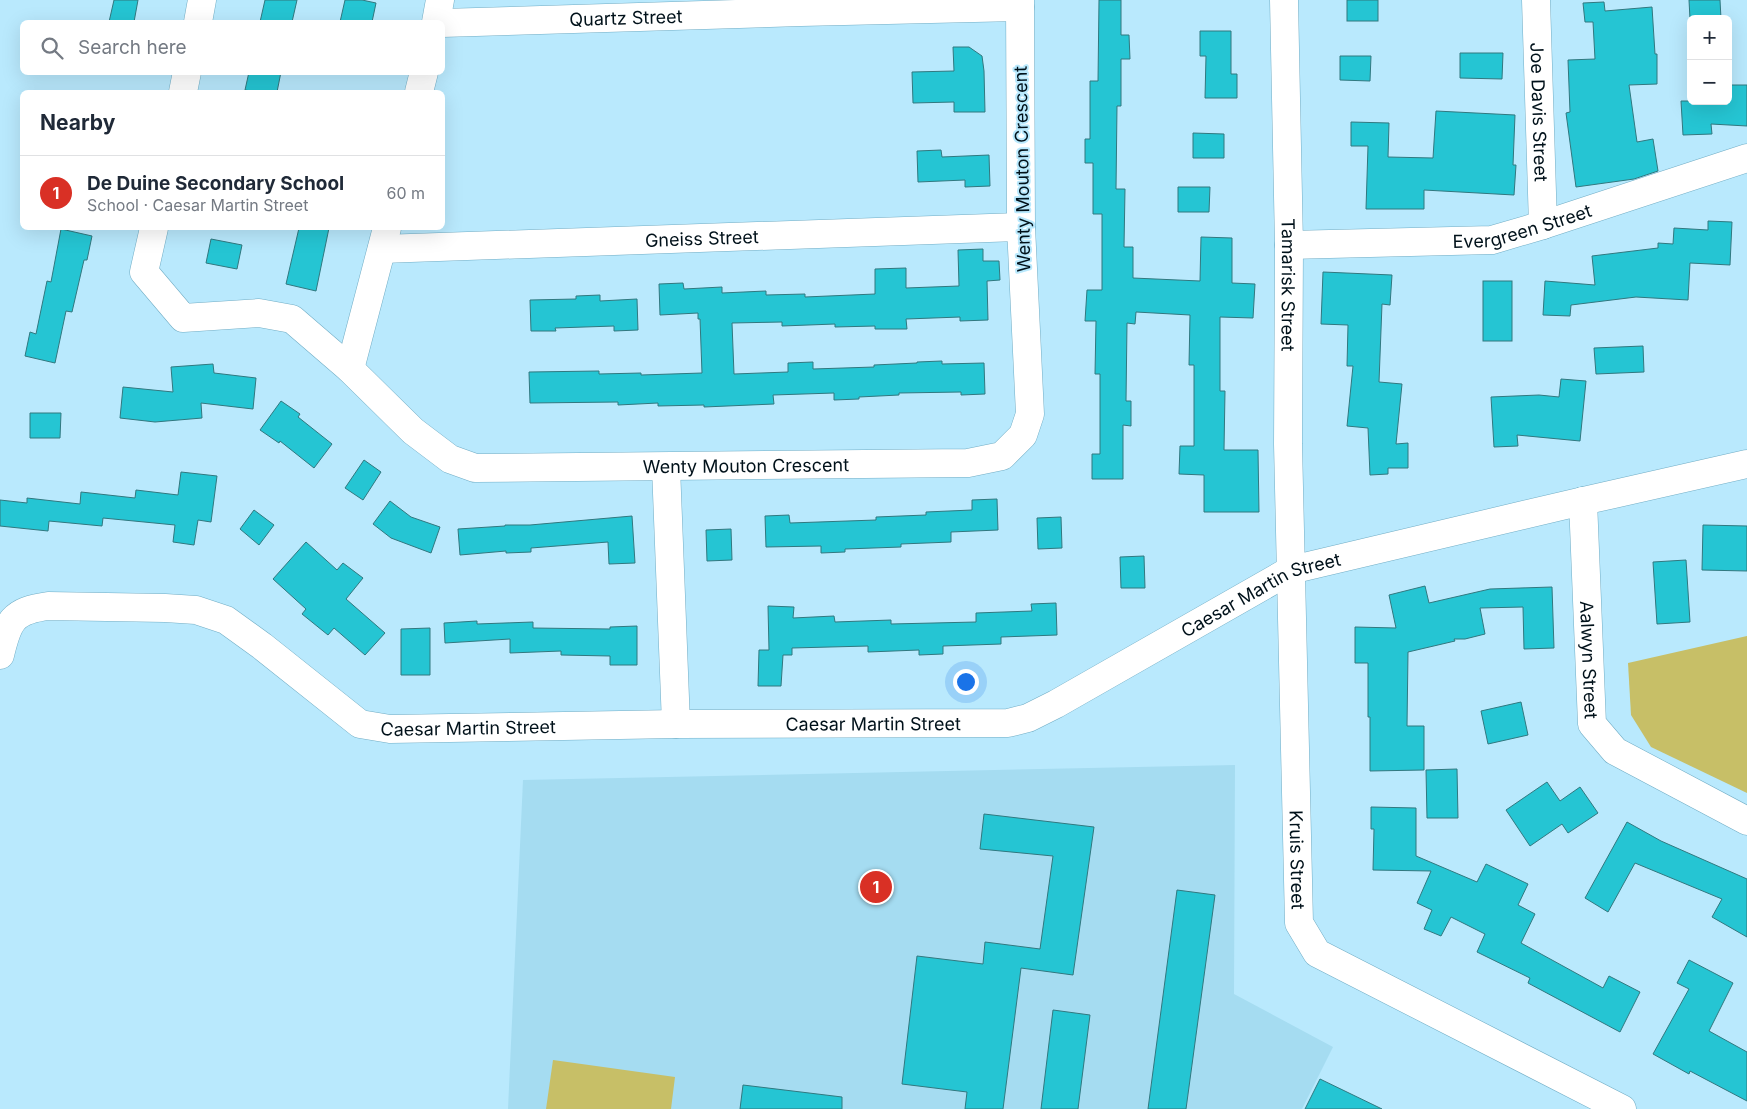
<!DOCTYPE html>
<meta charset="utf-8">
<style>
:root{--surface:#fff;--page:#f6f6f7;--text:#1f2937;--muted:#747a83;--line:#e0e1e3;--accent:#d93025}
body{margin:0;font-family:Inter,sans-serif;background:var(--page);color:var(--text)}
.controls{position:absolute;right:15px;top:15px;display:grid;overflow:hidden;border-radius:8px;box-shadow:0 5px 20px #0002}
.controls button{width:45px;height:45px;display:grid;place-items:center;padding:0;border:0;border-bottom:1px solid var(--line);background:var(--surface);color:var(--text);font:25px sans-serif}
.you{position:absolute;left:965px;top:681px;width:18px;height:18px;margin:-12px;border:4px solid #fff;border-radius:50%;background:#1a73e8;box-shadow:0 0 0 8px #1a73e833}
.badge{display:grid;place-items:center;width:32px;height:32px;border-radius:50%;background:var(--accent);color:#fff;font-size:16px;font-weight:700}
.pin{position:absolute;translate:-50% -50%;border:2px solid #fff;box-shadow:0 1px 5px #0006}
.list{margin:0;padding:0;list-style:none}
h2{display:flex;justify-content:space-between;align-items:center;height:65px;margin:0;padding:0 20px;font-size:21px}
h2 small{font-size:16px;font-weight:400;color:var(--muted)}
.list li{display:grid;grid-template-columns:32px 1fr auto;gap:15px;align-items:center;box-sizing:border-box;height:75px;padding:0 20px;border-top:1px solid var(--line)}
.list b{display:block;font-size:19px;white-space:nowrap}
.list p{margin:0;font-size:16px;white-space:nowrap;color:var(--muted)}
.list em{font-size:16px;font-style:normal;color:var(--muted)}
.icon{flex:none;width:28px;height:28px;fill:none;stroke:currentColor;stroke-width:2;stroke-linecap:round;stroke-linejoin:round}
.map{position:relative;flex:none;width:1747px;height:1109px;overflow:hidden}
.search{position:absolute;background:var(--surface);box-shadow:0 5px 20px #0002;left:20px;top:20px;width:425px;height:55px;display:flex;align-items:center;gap:12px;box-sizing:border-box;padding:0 18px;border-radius:8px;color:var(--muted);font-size:19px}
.panel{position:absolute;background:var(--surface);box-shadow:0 5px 20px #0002;left:20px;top:90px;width:425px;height:140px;border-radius:8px}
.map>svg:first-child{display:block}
.built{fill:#a5dcf1}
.green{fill:#c7bf67}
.building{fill:#25c5d3;stroke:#31787f}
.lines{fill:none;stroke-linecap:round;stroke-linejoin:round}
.street-casing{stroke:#71adc5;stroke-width:29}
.street{stroke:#fff;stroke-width:28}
.labels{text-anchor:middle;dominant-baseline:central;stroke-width:4;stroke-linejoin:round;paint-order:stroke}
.street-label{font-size:18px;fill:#00111a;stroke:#b9e9fd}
</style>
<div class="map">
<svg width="1747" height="1109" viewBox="0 0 1747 1109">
<rect width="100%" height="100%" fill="#b9e9fd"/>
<path class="built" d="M 1235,765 L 1234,994 L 1333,1047 L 1302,1109 L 508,1109 L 523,780 Z"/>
<g class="green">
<path d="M 1747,636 L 1747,793 L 1651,747 L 1631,715 L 1628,663 Z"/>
<path d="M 553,1060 L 675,1077 L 671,1109 L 546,1109 Z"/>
</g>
<g class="building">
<path d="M 114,0 L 138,0 L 134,22 L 109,22 Z"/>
<path d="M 265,0 L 297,0 L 292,22 L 260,22 Z"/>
<path d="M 345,0 L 362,0 L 376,3 L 372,22 L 340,22 Z"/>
<path d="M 1099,0 L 1121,0 L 1121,35 L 1129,35 L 1130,59 L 1121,59 L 1121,106 L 1117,106 L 1116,189 L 1125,189 L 1124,247 L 1133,247 L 1133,278 L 1200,281 L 1201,237 L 1232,238 L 1232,283 L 1255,284 L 1253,318 L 1220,317 L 1220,391 L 1225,391 L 1224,450 L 1258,450 L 1259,512 L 1204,512 L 1204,475 L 1179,474 L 1180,446 L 1194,446 L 1194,365 L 1189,365 L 1190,315 L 1136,312 L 1135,324 L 1127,323 L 1126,401 L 1131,401 L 1131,426 L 1123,425 L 1123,479 L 1092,479 L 1092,454 L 1100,454 L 1100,374 L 1095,374 L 1096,321 L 1085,321 L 1087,290 L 1102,290 L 1102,214 L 1093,214 L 1093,163 L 1085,163 L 1085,139 L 1090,139 L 1090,81 L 1098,81 Z"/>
<rect x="1347" y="0" width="31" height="21"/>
<path d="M 1689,0 L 1720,0 L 1721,19 L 1690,19 Z"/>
<path d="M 1604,2 L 1605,11 L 1652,7 L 1655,54 L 1657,54 L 1657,84 L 1629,85 L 1637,142 L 1653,139 L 1658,171 L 1634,179 L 1576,187 L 1566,113 L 1570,112 L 1568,60 L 1595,59 L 1593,22 L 1585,22 L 1583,3 Z"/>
<path d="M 1200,31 L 1231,31 L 1231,74 L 1237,74 L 1237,98 L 1205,98 L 1206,56 L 1200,56 Z"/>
<path d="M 953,47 L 969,47 L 982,56 L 984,71 L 985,112 L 954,112 L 954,102 L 913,103 L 912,72 L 954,71 Z"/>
<path d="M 1460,53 L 1503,53 L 1502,79 L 1460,78 Z"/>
<path d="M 1340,56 L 1371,56 L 1370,81 L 1340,80 Z"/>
<path d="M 249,72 L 281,72 L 277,92 L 257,92 L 245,90 Z"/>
<path d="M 1728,85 L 1747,85 L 1747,126 L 1711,124 L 1712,134 L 1683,135 L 1681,101 L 1728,101 Z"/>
<path d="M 1436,111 L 1515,115 L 1513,165 L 1516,165 L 1514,195 L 1424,190 L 1424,209 L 1366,209 L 1368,146 L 1351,146 L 1351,122 L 1389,123 L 1388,157 L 1433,158 Z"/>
<path d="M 1193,133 L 1224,134 L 1224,158 L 1193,158 Z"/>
<path d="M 941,150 L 942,157 L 989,155 L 990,186 L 965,187 L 965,180 L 918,182 L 917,151 Z"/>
<path d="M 1178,187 L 1210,187 L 1209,212 L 1178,212 Z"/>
<path d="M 1708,221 L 1732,222 L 1730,265 L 1690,263 L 1688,300 L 1636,297 L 1571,305 L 1570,316 L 1543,315 L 1545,281 L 1595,285 L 1592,256 L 1658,248 L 1658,243 L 1673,244 L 1674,228 L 1708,230 Z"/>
<path d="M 299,228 L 329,228 L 316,291 L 286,284 Z"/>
<path d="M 61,229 L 92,236 L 87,260 L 84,260 L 72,312 L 66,311 L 55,363 L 25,356 L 30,332 L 36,334 L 47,281 L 51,282 Z"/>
<path d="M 211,239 L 242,245 L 237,269 L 206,263 Z"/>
<path d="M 983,249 L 983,261 L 999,261 L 1000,280 L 987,281 L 988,320 L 960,321 L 960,317 L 906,319 L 907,329 L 875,329 L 875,326 L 835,327 L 835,324 L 782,326 L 782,322 L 732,323 L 734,374 L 788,372 L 788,363 L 813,362 L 813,369 L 874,367 L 874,365 L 917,363 L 917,362 L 942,361 L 942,364 L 984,363 L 985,394 L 961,395 L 961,392 L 899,393 L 899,395 L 859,397 L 859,399 L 834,400 L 834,393 L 773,395 L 774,404 L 704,407 L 704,405 L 658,406 L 658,403 L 618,405 L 618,402 L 530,403 L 529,372 L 599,371 L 599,374 L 641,373 L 641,375 L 702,373 L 700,319 L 698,319 L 698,313 L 660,315 L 659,284 L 683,283 L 684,289 L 722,287 L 722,293 L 766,291 L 766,295 L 805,294 L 805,297 L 875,294 L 875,269 L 906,268 L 906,288 L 959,286 L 958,250 Z"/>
<path d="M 1323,272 L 1392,275 L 1390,305 L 1382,304 L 1379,382 L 1402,384 L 1396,444 L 1408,443 L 1408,468 L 1388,468 L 1388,474 L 1370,475 L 1368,428 L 1347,426 L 1353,366 L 1347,366 L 1348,325 L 1321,324 Z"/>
<rect x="1483" y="281" width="29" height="60"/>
<path d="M 600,295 L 600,301 L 637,299 L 638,330 L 614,331 L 614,326 L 555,328 L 556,331 L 531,331 L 530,300 L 576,299 L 576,296 Z"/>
<path d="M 1643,346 L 1644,372 L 1596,374 L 1594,348 Z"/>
<path d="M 213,364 L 214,373 L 256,378 L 253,409 L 201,403 L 202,418 L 155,422 L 120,418 L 123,387 L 173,392 L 171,367 Z"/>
<path d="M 1561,379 L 1586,381 L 1580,441 L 1517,435 L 1518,446 L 1494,447 L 1491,397 L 1539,395 L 1559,397 Z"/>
<path d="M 281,401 L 300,414 L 298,417 L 332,444 L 314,468 L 280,441 L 279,443 L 260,430 Z"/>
<path d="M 30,413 L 61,413 L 60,438 L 30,438 Z"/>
<path d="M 364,460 L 381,472 L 363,500 L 345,488 Z"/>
<path d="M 181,472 L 217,476 L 211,522 L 198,520 L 194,545 L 173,542 L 175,525 L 103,518 L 102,526 L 49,521 L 48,531 L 0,526 L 0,500 L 27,503 L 27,498 L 80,504 L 81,492 L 135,498 L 136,490 L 178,495 Z"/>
<path d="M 997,499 L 998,530 L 951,532 L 951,542 L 901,544 L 901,547 L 845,549 L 845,552 L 821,553 L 821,546 L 766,547 L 765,516 L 789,515 L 790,523 L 876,520 L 876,517 L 926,515 L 926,512 L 972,510 L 972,500 Z"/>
<path d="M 390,501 L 411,517 L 440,527 L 431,553 L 391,538 L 373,524 Z"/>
<path d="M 254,510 L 274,525 L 259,545 L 240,529 Z"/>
<path d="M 632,516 L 635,563 L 609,564 L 608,542 L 531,548 L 531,552 L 506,553 L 506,551 L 460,555 L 458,529 L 505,526 L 505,525 L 530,525 Z"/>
<path d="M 1061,517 L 1062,548 L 1038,549 L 1037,518 Z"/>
<path d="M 1703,525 L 1747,526 L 1747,571 L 1702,570 Z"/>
<path d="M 731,529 L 732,560 L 707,561 L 706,530 Z"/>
<path d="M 306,542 L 337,570 L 343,563 L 363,578 L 346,599 L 385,633 L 365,655 L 334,628 L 328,635 L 302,614 L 306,609 L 273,579 Z"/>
<path d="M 1144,556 L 1145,588 L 1121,588 L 1120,557 Z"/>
<path d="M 1686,560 L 1690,622 L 1657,624 L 1653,562 Z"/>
<path d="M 1425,586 L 1429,603 L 1490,589 L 1552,587 L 1554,648 L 1524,649 L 1523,607 L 1480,608 L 1485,634 L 1465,639 L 1454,639 L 1455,641 L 1408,652 L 1407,726 L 1424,726 L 1424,770 L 1370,771 L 1370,717 L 1368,717 L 1368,663 L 1355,663 L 1355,627 L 1396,628 L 1389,595 Z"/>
<path d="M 1056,603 L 1057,635 L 1001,637 L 1001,644 L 943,646 L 943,654 L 919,655 L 919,650 L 868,652 L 868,646 L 792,648 L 792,655 L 783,655 L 781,686 L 758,686 L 759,650 L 769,650 L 768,606 L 794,607 L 793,618 L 834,616 L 835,622 L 891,620 L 891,624 L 976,622 L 976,613 L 1032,611 L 1031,604 Z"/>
<path d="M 477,621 L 477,624 L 533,622 L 533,628 L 610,629 L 610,627 L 637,626 L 637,665 L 610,665 L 610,656 L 561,655 L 561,651 L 510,653 L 510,639 L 445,643 L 444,623 Z"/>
<path d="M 430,628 L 430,675 L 401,675 L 401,629 Z"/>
<path d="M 1521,702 L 1528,735 L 1488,744 L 1481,711 Z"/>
<path d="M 1457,769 L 1458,818 L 1427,818 L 1426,770 Z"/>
<path d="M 1547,782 L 1560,801 L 1580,787 L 1598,813 L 1568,833 L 1562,824 L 1530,846 L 1506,810 Z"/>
<path d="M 1371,807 L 1416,808 L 1416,856 L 1477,882 L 1486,864 L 1528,884 L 1518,905 L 1535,914 L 1521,943 L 1603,988 L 1609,976 L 1640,992 L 1620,1032 L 1528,983 L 1530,978 L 1477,952 L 1485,934 L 1451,917 L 1441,936 L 1424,929 L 1432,910 L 1417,903 L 1431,871 L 1373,870 L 1374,829 L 1371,829 Z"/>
<path d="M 984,814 L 1094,827 L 1073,975 L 1021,968 L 1003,1109 L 965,1109 L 967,1092 L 902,1084 L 917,956 L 983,964 L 985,942 L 1040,949 L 1053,856 L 980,849 Z"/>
<path d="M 1627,822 L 1661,841 L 1747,879 L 1747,937 L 1712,917 L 1722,899 L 1635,863 L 1608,912 L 1585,898 Z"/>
<path d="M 1177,890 L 1215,895 L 1186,1109 L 1148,1109 Z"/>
<path d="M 1689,960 L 1733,983 L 1709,1031 L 1747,1052 L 1747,1101 L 1690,1071 L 1689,1074 L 1653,1054 L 1689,989 L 1677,983 Z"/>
<path d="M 1053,1010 L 1090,1015 L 1078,1109 L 1041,1109 Z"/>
<path d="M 1320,1079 L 1382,1109 L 1305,1109 Z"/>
<path d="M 743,1085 L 842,1097 L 842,1109 L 740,1109 Z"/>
</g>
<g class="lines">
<defs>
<g id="street">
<path id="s1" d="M 1284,0 L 1289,245 L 1288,444 L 1299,923 L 1317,953 L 1622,1109"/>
<path id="s2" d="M 1536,0 L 1543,225"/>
<path d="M 198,22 L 202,0"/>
<path d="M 436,22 L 440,0"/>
<path id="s3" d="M 442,23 L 801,12 L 1020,7"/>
<path d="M 183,92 L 187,72"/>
<path d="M 419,92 L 424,72"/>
<path id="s4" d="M 154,228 L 144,272 L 183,318 L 259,313 L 292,319 L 350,369 L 413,431 L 450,459 L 475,468 L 968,463 L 1002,456 L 1023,435 L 1030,414 L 1021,227 L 1020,0"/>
<path id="s5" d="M 1289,245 L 1492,240 L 1543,225 L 1747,158"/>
<path id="s6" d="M 382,249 L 1021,227"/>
<path d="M 350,369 L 387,228"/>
<path d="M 666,467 L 676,724"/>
<path id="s7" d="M 1583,501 L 1592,724 L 1615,751 L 1747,821"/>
<path id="s8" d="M 0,655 C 8,621 12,611 48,606 L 165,608 L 196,610 L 226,620 L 262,646 L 360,724 L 390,729 L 676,724 L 1008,723 L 1028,718 L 1056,704 L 1291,570 L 1583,501 L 1747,464"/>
</g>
</defs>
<use href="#street" class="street-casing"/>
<use href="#street" class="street"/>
</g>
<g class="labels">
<g class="street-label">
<text stroke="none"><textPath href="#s3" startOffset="184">Quartz Street</textPath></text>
<text stroke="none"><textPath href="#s2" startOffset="112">Joe Davis Street</textPath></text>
<text transform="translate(1022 169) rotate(-91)">Wenty Mouton Crescent</text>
<text stroke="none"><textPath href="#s5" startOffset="235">Evergreen Street</textPath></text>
<text stroke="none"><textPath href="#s6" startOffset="320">Gneiss Street</textPath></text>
<text stroke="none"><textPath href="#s1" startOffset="285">Tamarisk Street</textPath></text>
<text stroke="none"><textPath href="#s4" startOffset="724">Wenty Mouton Crescent</textPath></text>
<text stroke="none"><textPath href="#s8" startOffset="1359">Caesar Martin Street</textPath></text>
<text stroke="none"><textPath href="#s7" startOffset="159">Aalwyn Street</textPath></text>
<text stroke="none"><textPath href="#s8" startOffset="939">Caesar Martin Street</textPath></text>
<text stroke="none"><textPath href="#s8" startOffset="534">Caesar Martin Street</textPath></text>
<text stroke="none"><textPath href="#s1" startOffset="860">Kruis Street</textPath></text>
</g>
</g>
</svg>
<div class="controls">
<button>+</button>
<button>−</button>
</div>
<div class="you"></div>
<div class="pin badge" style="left:876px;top:887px">1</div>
<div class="search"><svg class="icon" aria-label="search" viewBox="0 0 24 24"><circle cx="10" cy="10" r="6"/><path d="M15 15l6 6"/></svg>Search here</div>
<section class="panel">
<h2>Nearby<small></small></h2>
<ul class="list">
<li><span class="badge">1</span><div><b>De Duine Secondary School</b><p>School · Caesar Martin Street</p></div><em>60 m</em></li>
</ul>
</section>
</div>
